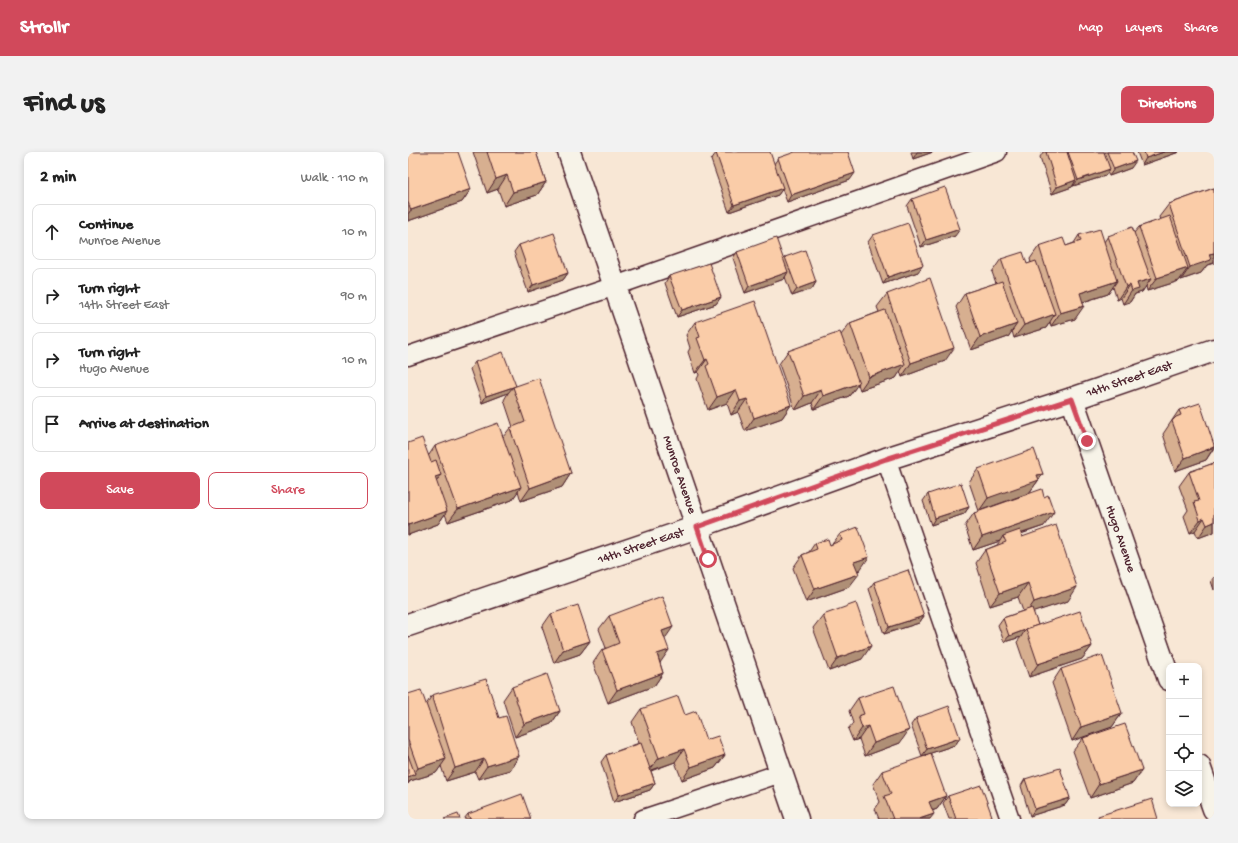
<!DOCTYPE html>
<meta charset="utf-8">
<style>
:root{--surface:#fff;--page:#f2f2f2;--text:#222;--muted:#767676;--line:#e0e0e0;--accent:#d1495b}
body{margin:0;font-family:"Gochi Hand",sans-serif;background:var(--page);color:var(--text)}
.controls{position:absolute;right:12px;bottom:12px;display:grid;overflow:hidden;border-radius:8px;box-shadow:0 2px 6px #0003}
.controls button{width:36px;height:36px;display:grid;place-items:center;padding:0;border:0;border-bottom:1px solid var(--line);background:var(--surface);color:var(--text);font:20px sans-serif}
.stop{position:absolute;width:12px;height:12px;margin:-9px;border:3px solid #d1495b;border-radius:50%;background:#fff}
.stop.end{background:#d1495b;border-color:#fff;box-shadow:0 1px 4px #0008}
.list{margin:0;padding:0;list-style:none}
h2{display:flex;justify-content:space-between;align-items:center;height:52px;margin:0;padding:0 16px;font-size:17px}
h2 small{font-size:13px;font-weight:400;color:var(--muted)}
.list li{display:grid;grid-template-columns:26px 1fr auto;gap:12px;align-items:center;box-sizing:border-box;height:56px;margin:0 8px 8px;padding:0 8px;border:1px solid var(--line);border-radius:8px}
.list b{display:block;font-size:15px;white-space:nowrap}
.list p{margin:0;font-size:13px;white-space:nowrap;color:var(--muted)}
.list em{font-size:13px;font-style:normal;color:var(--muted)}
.actions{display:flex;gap:8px;padding:12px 16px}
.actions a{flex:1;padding:9px 0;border:1px solid var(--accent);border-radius:8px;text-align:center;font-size:14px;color:var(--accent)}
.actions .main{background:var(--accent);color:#fff}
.icon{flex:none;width:22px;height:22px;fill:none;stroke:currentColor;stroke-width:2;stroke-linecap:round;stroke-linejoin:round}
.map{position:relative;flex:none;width:806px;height:667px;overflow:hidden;border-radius:8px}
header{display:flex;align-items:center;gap:24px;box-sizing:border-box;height:56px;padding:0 20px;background:var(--accent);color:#fff}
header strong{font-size:19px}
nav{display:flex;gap:22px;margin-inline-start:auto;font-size:14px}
.intro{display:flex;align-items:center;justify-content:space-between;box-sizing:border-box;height:96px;padding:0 24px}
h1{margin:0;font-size:28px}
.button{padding:10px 18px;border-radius:8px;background:var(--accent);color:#fff;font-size:14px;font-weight:700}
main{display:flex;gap:24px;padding:0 24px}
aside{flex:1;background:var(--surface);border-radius:8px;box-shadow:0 2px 6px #0003}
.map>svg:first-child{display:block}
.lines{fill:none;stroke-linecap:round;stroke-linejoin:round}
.service-casing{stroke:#4a1f2b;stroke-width:21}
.minor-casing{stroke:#4a1f2b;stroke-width:25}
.service{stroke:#f7f3e8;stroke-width:18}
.minor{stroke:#f7f3e8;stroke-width:22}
.wall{fill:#d7af90;stroke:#4a1f2b}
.shaded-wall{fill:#af8f76;stroke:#4a1f2b}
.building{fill:#facca8;stroke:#4a1f2b}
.route{stroke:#d1495b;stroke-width:5}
.labels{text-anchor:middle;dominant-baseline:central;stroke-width:3;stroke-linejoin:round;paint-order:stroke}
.street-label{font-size:13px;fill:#4a1f2b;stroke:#f7f3e8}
</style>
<header>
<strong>Strollr</strong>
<nav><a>Map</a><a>Layers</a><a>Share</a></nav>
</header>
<div class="intro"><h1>Find us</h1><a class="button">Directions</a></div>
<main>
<aside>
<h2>2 min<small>Walk · 110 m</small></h2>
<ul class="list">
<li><svg class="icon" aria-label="ahead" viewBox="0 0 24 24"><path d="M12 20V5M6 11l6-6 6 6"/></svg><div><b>Continue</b><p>Munroe Avenue</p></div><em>10 m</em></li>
<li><svg class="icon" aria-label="right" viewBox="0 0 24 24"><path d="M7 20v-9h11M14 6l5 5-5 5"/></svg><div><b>Turn right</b><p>14th Street East</p></div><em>90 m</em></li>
<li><svg class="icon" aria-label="right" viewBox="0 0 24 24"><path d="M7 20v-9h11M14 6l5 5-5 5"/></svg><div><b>Turn right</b><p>Hugo Avenue</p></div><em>10 m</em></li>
<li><svg class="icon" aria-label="arrive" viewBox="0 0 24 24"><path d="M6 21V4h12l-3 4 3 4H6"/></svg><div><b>Arrive at destination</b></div></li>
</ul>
<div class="actions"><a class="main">Save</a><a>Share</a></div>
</aside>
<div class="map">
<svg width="806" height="667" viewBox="0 0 806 667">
<rect width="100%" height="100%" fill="#f8e7d5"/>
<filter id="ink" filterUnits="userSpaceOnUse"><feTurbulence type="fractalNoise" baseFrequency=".025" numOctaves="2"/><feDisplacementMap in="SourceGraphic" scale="8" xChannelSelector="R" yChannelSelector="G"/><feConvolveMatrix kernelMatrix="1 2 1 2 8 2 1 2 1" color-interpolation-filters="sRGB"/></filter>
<g filter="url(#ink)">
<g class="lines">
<defs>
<g id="service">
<path d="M 0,204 L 207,134 L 589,0"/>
<path d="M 478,307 L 602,667"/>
<path d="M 235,667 L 373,621"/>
</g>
<g id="minor">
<path id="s1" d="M 161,0 L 389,667"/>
<path id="s2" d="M 664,247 L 761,527"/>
<path id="s3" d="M 0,473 L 289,375 L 478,307 L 664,247 L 806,198"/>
<path d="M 791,614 L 806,657"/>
</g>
</defs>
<use href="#service" class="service-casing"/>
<use href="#minor" class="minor-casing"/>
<use href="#service" class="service"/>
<use href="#minor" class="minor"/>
</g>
<g class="wall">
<path d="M 65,0 L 128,0 L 138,30 L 129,43 L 96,54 L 90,37 L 79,41 Z"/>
<path d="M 503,0 L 525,0 L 505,7 Z"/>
<path d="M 635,0 L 724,0 L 723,16 L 701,24 L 699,20 L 697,24 L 665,34 L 665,33 L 664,35 L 644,42 L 632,5 Z"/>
<path d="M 729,0 L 771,0 L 734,13 Z"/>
<path d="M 0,1 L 63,37 L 54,50 L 0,69 Z"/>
<path d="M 308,1 L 366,12 L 370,6 L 442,28 L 379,50 L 374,37 L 370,43 L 321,60 L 303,8 Z"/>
<path d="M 806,36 L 806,111 L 799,113 L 793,121 L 773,128 L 772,126 L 771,129 L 739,139 L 738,134 L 734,140 L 727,142 L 722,150 L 715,152 L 713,146 L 709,148 L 705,135 L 700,142 L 675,150 L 667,167 L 643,174 L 642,170 L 638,176 L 606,186 L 604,179 L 600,185 L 563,198 L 548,155 L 557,141 L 588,131 L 584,120 L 593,107 L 619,112 L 623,111 L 622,107 L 631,94 L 658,94 L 666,91 L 671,83 L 696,90 L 700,84 L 726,81 L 731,75 L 752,68 L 751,65 L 761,52 Z"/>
<path d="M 504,47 L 547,84 L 513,95 L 499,54 Z"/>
<path d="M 465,83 L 510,120 L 475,132 L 460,90 Z"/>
<path d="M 111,93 L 160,121 L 155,128 L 120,140 L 106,100 Z"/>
<path d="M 329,100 L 376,107 L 377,105 L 408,130 L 404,137 L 384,144 L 377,125 L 376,127 L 337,141 L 325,106 Z"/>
<path d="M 261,124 L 313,145 L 308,152 L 269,165 L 257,131 Z"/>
<path d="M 479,142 L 537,209 L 494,225 L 492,219 L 488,226 L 452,238 L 450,232 L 441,244 L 406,257 L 404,251 L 387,258 L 371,212 L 380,199 L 433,183 L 442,171 L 471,160 L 469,155 Z"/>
<path d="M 287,170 L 383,253 L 374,266 L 337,279 L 330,260 L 323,263 L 319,251 L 300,258 L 289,227 L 291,223 L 290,220 L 287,221 L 280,200 L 282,196 L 278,183 Z"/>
<path d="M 67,210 L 108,234 L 163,321 L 154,335 L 113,349 L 110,339 L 104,348 L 40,370 L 37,362 L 30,372 L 0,383 L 0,291 L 21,303 L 27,294 L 95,285 L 102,276 L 105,275 L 96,248 L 100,241 L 74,251 L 62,217 Z"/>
<path d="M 771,258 L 806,293 L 806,296 L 798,308 L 767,319 L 755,282 Z"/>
<path d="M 806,311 L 806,380 L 790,386 L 787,379 L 782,381 L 776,364 L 780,358 L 771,334 L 781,320 Z"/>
<path d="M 570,317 L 635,322 L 621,341 L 571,359 L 561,330 Z"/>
<path d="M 520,342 L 561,355 L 556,362 L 523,373 L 515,349 Z"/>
<path d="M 566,361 L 636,374 L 613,382 L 614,385 L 660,449 L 625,460 L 630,473 L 684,494 L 674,507 L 621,525 L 609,490 L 613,485 L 596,490 L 590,473 L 595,466 L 615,459 L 610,445 L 582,454 L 568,411 L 577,398 L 589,393 L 592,389 L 565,398 L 557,374 Z"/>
<path d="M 432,382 L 452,418 L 450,419 L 441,435 L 398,450 L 385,416 L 394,403 L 401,400 L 407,391 L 422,393 L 425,391 Z"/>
<path d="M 806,425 L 806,438 L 803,429 Z"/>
<path d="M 466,430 L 516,464 L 511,471 L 476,482 L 461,437 Z"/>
<path d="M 143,462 L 182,489 L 172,502 L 146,511 L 134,475 Z"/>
<path d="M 415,463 L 454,507 L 421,519 L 405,476 Z"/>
<path d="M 201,464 L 257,487 L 252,511 L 255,521 L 246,534 L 200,551 L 185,511 L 194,498 L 198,496 L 191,477 Z"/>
<path d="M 653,517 L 714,561 L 704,575 L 664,589 L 644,531 Z"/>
<path d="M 104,535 L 152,559 L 143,572 L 107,585 L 95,548 Z"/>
<path d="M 0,542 L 18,553 L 24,543 L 91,566 L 111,604 L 102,618 L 70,627 L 67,620 L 38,629 L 33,614 L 28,621 L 2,629 L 0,632 Z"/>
<path d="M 450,546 L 492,591 L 457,604 L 451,587 L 445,589 L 440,577 L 445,571 L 441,559 Z"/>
<path d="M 233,557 L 277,563 L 298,588 L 317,603 L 307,616 L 274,628 L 267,610 L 243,619 L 247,631 L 242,638 L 206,650 L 193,610 L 198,603 L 231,591 L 224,570 Z"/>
<path d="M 508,566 L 552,586 L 547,593 L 514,604 L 503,573 Z"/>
<path d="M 675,586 L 734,618 L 725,631 L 682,646 L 665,599 Z"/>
<path d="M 474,619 L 538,644 L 529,657 L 524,659 L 522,667 L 471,667 L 467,657 L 472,650 L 465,632 Z"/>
<path d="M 617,627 L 662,646 L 657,653 L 622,664 L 613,634 Z"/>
<path d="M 540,644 L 582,667 L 541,667 L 535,651 Z"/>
<path d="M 60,662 L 123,667 L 56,667 Z"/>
</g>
<g class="shaded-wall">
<path d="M 509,0 L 525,0 L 505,7 Z"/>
<path d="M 756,0 L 771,0 L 734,13 L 738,6 Z"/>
<path d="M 728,9 L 723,16 L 701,24 L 706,17 Z"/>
<path d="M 702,17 L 697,24 L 665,34 L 670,28 Z"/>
<path d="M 447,21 L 442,28 L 379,50 L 383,43 Z"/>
<path d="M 99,23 L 90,37 L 79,41 L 88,27 Z"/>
<path d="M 668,28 L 664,35 L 644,42 L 649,35 Z"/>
<path d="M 138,30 L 129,43 L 96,54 L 105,40 Z"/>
<path d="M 375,36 L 370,43 L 321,60 L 326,53 Z"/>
<path d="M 63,37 L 54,50 L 0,69 L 0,62 L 3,58 Z"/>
<path d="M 552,77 L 547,84 L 513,95 L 518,88 Z"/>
<path d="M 806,101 L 806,111 L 799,113 L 793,121 L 773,128 L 782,115 L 801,102 Z"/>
<path d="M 515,113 L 510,120 L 475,132 L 480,125 Z"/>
<path d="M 780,116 L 771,129 L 739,139 L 749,126 Z"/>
<path d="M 380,120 L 376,127 L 337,141 L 341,134 Z"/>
<path d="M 160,121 L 155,128 L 120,140 L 125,133 Z"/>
<path d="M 743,127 L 734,140 L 727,142 L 722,150 L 715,152 L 729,131 Z"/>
<path d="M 709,129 L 700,142 L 662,154 L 672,141 Z"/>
<path d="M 408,130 L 404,137 L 384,144 L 389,137 Z"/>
<path d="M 722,133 L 713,146 L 709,148 L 718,135 Z"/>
<path d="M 313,145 L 308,152 L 269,165 L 274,158 Z"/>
<path d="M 676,154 L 667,167 L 643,174 L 652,161 Z"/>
<path d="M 647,162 L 638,176 L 606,186 L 616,173 Z"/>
<path d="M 609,172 L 600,185 L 563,198 L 572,185 Z"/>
<path d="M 546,196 L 537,209 L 494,225 L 503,211 Z"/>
<path d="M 299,207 L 290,220 L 287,221 L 297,208 Z"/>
<path d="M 497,212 L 488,226 L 452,238 L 461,225 Z"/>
<path d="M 451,231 L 441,244 L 406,257 L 415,244 Z"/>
<path d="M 105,235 L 100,241 L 74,251 L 78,244 Z"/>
<path d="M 328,238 L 319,251 L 300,258 L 309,245 Z"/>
<path d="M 413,238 L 404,251 L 387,258 L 396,244 Z"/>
<path d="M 339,247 L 330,260 L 323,263 L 332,249 Z"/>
<path d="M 383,253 L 374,266 L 337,279 L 346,266 Z"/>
<path d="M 806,295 L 798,308 L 767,319 L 777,306 Z"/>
<path d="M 163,321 L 154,335 L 113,349 L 122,336 Z"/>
<path d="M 635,322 L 621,341 L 571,359 L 580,346 L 629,323 Z"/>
<path d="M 33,323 L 24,336 L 27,325 Z"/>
<path d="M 113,335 L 104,348 L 40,370 L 50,357 Z"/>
<path d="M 561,355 L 556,362 L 523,373 L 527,366 Z"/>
<path d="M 39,359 L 30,372 L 0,383 L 0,373 Z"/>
<path d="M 646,360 L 636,374 L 596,387 L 595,384 L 592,389 L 565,398 L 574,385 Z"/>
<path d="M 796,366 L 787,379 L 782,381 L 792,368 Z"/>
<path d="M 806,370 L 806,380 L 790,386 L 799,373 Z"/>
<path d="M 461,405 L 452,418 L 437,423 L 446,410 Z"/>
<path d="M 451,422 L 441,435 L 398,450 L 407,437 Z"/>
<path d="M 620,431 L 610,445 L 582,454 L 592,441 Z"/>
<path d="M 669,435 L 660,449 L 617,463 L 626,450 Z"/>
<path d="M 516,464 L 511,471 L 476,482 L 481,475 Z"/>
<path d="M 265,475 L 256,488 L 254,479 Z"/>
<path d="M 617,478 L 613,485 L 596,490 L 601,484 Z"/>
<path d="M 182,489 L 172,502 L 146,511 L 155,498 Z"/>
<path d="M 463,494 L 454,507 L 421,519 L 430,506 Z"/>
<path d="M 684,494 L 674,507 L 621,525 L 630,512 Z"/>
<path d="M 261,498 L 252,511 L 249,502 Z"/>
<path d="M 255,521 L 246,534 L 200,551 L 209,538 Z"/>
<path d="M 152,559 L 143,572 L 107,585 L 116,572 Z"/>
<path d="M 714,561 L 704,575 L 664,589 L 673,575 Z"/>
<path d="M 460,574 L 451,587 L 445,589 L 454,576 Z"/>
<path d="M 501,578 L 492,591 L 457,604 L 466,591 Z"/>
<path d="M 552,586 L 547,593 L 514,604 L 519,597 Z"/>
<path d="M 276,597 L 267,610 L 241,619 L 251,606 Z"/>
<path d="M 317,603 L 307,616 L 274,628 L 283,615 Z"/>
<path d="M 111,604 L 102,618 L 70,627 L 79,614 Z"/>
<path d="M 38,607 L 28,621 L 2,629 L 0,632 L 0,625 L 5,623 L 10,616 Z"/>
<path d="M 76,607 L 67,620 L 38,629 L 47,616 Z"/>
<path d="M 734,618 L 725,631 L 682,646 L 691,632 Z"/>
<path d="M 247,631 L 242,638 L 206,650 L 211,643 Z"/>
<path d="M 538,644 L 529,657 L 512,663 L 521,650 Z"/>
<path d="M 662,646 L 657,653 L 622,664 L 627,657 Z"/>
<path d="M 526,662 L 522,667 L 511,667 Z"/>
<path d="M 584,664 L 582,667 L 576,667 Z"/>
</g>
<g class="building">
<path d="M 2,0 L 50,0 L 63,37 L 3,58 L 0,50 L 0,1 Z"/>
<path d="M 79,0 L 128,0 L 138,30 L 105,40 L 99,23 L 88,27 Z"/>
<path d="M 310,0 L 362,0 L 375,36 L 326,53 L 308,1 Z"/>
<path d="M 387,0 L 440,0 L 447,21 L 383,43 L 370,6 Z"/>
<path d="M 638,0 L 659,0 L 668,28 L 649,35 Z"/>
<path d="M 660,0 L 696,0 L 702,17 L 670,28 Z"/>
<path d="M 699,0 L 724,0 L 728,9 L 706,17 Z"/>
<path d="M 736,0 L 756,0 L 738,6 Z"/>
<path d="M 537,35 L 552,77 L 518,88 L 504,47 Z"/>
<path d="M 806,36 L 806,101 L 801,102 L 803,108 L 782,115 L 761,52 Z"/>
<path d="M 762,64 L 780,116 L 749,126 L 731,75 Z"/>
<path d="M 500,71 L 515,113 L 480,125 L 465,83 Z"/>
<path d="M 724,75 L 743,127 L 729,131 L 731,137 L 724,139 L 722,133 L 718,135 L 700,84 Z"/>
<path d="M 692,77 L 709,129 L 672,141 L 676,154 L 652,161 L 631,94 L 655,86 L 658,94 L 673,89 L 671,83 Z"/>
<path d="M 146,81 L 160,121 L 125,133 L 111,93 Z"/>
<path d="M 368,86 L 380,120 L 341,134 L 329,100 Z"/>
<path d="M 397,98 L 408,130 L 389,137 L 377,105 Z"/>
<path d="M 615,100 L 619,112 L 628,109 L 647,162 L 616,173 L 593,107 Z"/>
<path d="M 301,111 L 313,145 L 274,158 L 261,124 Z"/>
<path d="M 522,126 L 546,196 L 503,211 L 479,142 Z"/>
<path d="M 594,129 L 609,172 L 572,185 L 557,141 Z"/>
<path d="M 347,149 L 383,253 L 346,266 L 339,247 L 332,249 L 328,238 L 309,245 L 298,214 L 301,212 L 299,207 L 297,208 L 289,186 L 292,185 L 287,170 Z"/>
<path d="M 477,158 L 497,212 L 461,225 L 442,171 Z"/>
<path d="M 432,180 L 451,231 L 415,244 L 413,238 L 396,244 L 380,199 Z"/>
<path d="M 95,200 L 108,234 L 78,244 L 67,210 Z"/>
<path d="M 131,226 L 163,321 L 122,336 L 102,276 L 117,270 L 105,235 Z"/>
<path d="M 792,251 L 806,293 L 806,295 L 777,306 L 764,269 L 768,265 L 773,263 L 771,258 Z"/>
<path d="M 90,271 L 113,335 L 50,357 L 27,294 Z"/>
<path d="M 14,286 L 23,310 L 28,308 L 33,323 L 27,325 L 39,359 L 0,373 L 0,291 Z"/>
<path d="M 626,297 L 635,322 L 629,323 L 631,328 L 580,346 L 570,317 Z"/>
<path d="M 806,311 L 806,370 L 799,373 L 796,366 L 792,368 L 786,350 L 791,349 L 781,320 Z"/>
<path d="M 553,331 L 561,355 L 527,366 L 520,342 Z"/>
<path d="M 634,337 L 636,345 L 640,343 L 646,360 L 574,385 L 566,361 Z"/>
<path d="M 648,373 L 669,435 L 626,450 L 620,431 L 592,441 L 577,398 L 598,390 L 595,384 L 612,378 L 614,385 Z"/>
<path d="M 450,375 L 461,405 L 446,410 L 451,422 L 407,437 L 394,403 L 409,397 L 407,391 L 420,387 L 422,393 L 434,388 L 432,382 Z"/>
<path d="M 500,418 L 516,464 L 481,475 L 466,430 Z"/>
<path d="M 254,444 L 265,475 L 254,479 L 261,498 L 249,502 L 255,521 L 209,538 L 194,498 L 211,491 L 201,464 Z"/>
<path d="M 448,451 L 463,494 L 430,506 L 415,463 Z"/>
<path d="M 170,453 L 182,489 L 155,498 L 143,462 Z"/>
<path d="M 624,456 L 630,473 L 618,477 L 617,478 L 601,484 L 595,466 Z"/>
<path d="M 672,459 L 684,494 L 630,512 L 618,477 Z"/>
<path d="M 694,503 L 714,561 L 673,575 L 653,517 Z"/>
<path d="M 139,522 L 152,559 L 116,572 L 104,535 Z"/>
<path d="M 78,527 L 91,566 L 98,564 L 111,604 L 79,614 L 76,607 L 47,616 L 24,543 Z"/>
<path d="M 486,534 L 501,578 L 466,591 L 460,574 L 454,576 L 450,564 L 456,562 L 450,546 Z"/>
<path d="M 13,538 L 38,607 L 10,616 L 0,588 L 0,542 Z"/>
<path d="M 270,544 L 277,563 L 288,559 L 298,588 L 310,584 L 317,603 L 283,615 L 276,597 L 251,606 L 233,557 Z"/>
<path d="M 541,554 L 552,586 L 519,597 L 508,566 Z"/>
<path d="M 717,572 L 734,618 L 691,632 L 675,586 Z"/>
<path d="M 233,591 L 247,631 L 211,643 L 198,603 Z"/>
<path d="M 523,602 L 538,644 L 521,650 L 526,662 L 511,667 L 485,667 L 476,644 L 483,642 L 474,619 Z"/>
<path d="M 0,603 L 7,622 L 0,625 Z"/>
<path d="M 652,616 L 662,646 L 627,657 L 617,627 Z"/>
<path d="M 573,633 L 584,664 L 576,667 L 548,667 L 540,644 Z"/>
<path d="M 114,642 L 123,667 L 62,667 L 60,662 Z"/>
<path d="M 744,647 L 750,667 L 691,667 L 690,664 Z"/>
<path d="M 50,662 L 52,667 L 36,667 Z"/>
</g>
</g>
<g class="lines" filter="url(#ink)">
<path class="route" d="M 300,407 L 289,375 L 478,307 L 664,247 L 679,289"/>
</g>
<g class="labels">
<g class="street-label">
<text stroke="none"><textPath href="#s3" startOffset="762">14th Street East</textPath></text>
<text stroke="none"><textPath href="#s1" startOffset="341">Munroe Avenue</textPath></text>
<text stroke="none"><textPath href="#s2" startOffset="148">Hugo Avenue</textPath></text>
<text stroke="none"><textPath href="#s3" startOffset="246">14th Street East</textPath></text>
</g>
</g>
</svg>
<div class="controls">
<button>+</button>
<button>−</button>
<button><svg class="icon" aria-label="locate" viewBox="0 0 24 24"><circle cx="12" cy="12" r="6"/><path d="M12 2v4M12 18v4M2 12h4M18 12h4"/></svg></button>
<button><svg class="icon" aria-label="layers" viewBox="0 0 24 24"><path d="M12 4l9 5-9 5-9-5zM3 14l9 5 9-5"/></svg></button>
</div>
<div class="stop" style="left:300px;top:407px"></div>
<div class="stop end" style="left:679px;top:289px"></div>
</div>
</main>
